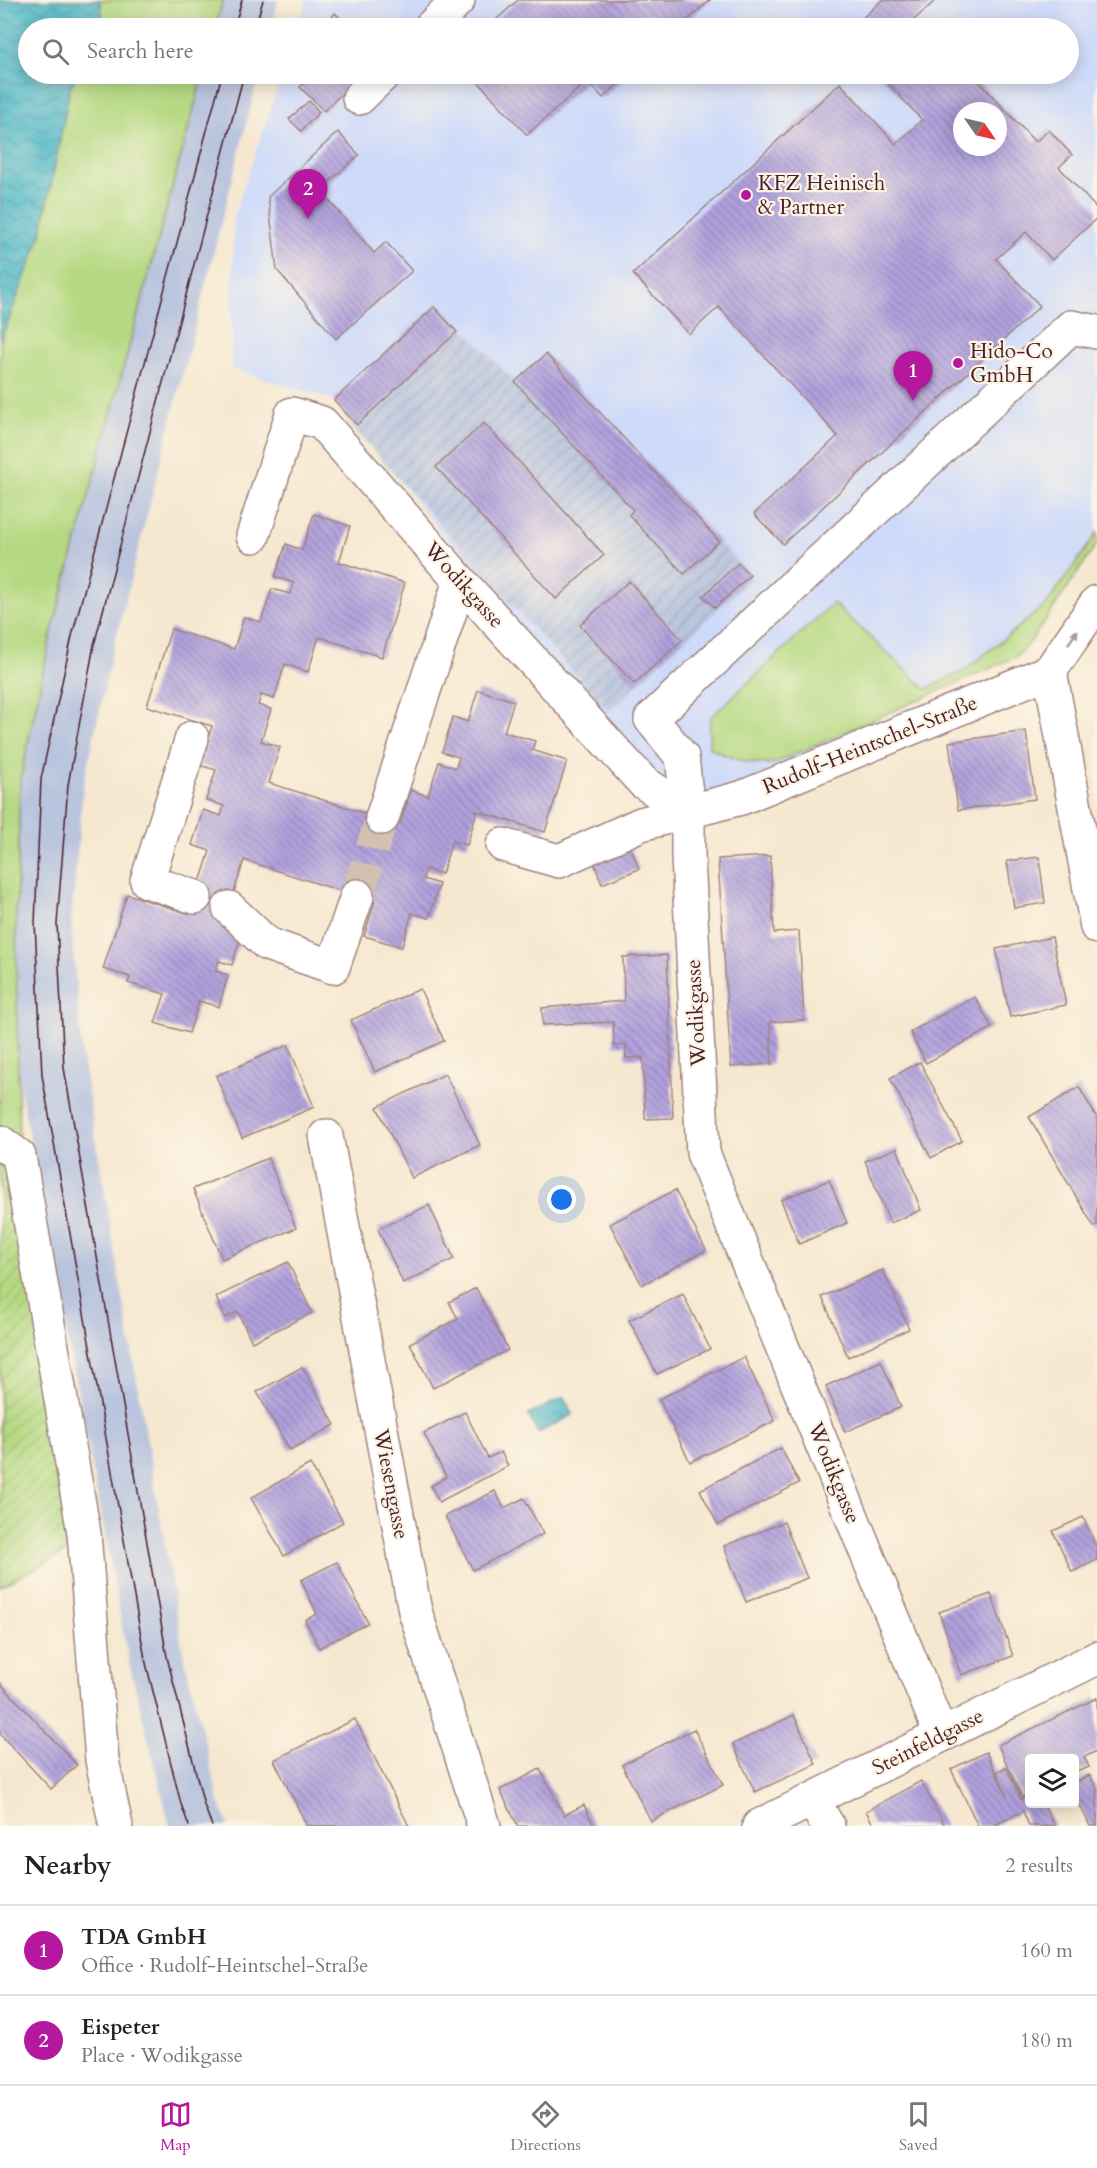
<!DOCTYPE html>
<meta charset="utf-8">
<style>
:root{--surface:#fff;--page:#f2f2f2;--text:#222;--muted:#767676;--line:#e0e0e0;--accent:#b5179e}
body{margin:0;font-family:Cardo,serif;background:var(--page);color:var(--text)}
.controls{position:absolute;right:18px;bottom:18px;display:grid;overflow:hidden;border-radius:6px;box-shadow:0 3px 15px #0003}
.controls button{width:54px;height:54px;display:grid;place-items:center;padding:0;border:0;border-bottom:2px solid var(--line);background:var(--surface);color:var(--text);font:30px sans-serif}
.compass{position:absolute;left:953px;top:102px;width:54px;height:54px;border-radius:50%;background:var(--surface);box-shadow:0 3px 15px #0003;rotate:124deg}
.you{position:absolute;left:562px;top:1200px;width:21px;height:21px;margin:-15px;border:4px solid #fff;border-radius:50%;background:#1a73e8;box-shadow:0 0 0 9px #1a73e833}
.badge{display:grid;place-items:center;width:39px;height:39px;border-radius:50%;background:var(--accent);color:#fff;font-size:20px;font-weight:700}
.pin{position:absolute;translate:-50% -50px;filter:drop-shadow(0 2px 3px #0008)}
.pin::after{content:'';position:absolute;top:32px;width:21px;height:18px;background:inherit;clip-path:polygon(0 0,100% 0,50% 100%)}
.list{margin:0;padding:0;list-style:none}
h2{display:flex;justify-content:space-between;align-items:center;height:78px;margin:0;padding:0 24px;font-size:26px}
h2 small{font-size:20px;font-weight:400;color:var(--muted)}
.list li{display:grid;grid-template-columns:39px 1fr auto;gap:18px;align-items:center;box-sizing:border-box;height:90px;padding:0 24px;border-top:2px solid var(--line)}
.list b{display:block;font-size:22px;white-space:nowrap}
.list p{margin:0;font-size:20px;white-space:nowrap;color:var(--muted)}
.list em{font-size:20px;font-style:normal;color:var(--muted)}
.icon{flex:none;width:33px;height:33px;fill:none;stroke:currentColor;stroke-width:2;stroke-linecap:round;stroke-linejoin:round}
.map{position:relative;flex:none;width:1097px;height:1826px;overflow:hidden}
.search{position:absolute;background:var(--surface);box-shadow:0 3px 15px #0003;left:18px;right:18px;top:18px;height:66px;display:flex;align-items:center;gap:15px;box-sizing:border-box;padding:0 21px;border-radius:33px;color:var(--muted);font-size:22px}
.sheet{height:258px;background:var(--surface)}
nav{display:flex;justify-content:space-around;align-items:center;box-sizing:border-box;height:84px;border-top:2px solid var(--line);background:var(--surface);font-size:16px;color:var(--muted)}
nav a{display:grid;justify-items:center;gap:3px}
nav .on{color:var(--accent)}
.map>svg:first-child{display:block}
.built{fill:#cedafa;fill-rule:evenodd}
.industrial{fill:url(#industrial-furrows)}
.railway{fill:#b9c4de}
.green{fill:#b5d982;stroke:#807c56;stroke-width:1.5}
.garden{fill:url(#garden-furrows);stroke:#807c56;stroke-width:1.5}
.water{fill:url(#water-waves);stroke:#4b6b7a;stroke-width:1.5}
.building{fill:url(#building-back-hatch);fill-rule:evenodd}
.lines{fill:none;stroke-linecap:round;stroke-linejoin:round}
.minor-tunnel{stroke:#d4c0af;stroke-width:33;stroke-dasharray:33 16;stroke-linecap:butt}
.minor-casing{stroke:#a0847e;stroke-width:36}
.minor{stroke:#fff;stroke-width:33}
.tram{stroke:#4a1f2b;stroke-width:1.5}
.oneway{fill:#ae9aa0}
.poi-dot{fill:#b5179e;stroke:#fcf5e5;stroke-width:2}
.labels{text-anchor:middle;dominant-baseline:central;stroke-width:4.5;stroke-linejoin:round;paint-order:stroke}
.poi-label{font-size:21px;fill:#4a1f2b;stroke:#fcf5e5;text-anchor:start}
.street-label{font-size:21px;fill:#4a1f2b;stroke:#fcf5e5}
</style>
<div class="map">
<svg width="1097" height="1826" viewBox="0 0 1097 1826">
<defs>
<pattern id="industrial-furrows" width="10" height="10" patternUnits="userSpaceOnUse" patternTransform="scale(1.5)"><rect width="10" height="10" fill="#b9c4de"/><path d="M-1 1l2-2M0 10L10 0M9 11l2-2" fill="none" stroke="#a1a8bf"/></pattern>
<pattern id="garden-furrows" width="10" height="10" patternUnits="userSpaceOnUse" patternTransform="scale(1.5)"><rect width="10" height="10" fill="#b5d982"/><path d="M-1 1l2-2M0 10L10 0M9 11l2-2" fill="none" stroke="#9dba70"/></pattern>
<pattern id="water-waves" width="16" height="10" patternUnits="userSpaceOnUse" patternTransform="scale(1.5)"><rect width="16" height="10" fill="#4cb7c8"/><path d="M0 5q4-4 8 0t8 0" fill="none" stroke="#4194a3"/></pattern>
<pattern id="building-back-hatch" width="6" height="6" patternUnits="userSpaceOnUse" patternTransform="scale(1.5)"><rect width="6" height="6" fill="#b0a1dd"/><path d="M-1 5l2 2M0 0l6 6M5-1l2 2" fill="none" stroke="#9183b3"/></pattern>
</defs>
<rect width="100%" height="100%" fill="#fcf5e5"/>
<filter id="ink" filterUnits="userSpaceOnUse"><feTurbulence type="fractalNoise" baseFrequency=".0167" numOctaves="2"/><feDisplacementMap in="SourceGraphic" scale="12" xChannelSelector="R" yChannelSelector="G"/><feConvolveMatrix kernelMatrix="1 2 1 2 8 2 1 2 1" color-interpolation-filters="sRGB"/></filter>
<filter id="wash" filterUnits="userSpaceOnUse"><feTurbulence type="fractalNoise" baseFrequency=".008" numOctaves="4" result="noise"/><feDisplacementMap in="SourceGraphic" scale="24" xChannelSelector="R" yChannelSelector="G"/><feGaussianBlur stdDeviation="1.35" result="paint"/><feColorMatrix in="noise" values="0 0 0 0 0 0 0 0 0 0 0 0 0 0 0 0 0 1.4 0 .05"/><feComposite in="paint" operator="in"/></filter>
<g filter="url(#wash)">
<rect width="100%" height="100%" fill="#f6e8d0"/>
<path class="built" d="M 307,0 L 1097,0 L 1097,543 L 1031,641 L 688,812 L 643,782 L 334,400 L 231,369 L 234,215 L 282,74 L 1068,74 L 1068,28 L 298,28 ZM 962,111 L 998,111 L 998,147 L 962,147 Z"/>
<path class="industrial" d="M 439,303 L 515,382 L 546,354 L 752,578 L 608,711 L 354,429 L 334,400 Z"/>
<g class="railway">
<path d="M 223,0 L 278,0 L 271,28 L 215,28 Z"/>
<path d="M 203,74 L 259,74 L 112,653 L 83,787 L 71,924 L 83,1064 L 183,1652 L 220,1805 L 229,1826 L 170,1826 L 129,1662 L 18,1077 L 16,923 L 20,782 L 51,635 Z"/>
</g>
<g class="green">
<path d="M 100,0 L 223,0 L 215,28 L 104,28 Z"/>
<path d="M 78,74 L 203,74 L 51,635 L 20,782 L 16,923 L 19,1156 L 0,1169 L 0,342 L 41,235 L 70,88 Z"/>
<path d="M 1097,533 L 1097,544 L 1031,641 L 1016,657 L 775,763 C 753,766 729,758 709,747 L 710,718 L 833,603 L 926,689 L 964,671 L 1047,604 Z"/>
</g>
<path class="garden" d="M 19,1156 L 69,1550 L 0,1587 L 0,1169 Z"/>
<g class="water">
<path d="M 0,0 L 100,0 L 104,28 L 28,28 L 28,74 L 78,74 L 70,88 L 41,235 L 0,342 Z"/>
<path d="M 564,1397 L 573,1415 L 538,1433 L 528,1415 Z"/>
</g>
<g id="blocks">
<g class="building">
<path d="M 518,0 L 710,0 L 679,28 L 487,28 Z"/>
<path d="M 882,0 L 936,0 L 905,28 L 852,28 Z"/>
<path d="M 335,13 L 350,28 L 330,28 L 326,24 Z"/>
<path d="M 314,74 L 360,74 L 361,75 L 324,111 L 300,87 Z"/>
<path d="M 471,74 L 629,74 L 603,98 L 587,81 L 527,135 Z"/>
<path d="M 879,74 L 972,74 L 1035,142 L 1049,130 L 1072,155 L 1059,167 L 1097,209 L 1097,218 L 1052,260 L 1026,232 L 996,259 L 1040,306 L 783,544 L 754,514 L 838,436 L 719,307 L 689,334 L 633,274 L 840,83 L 896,144 L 922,120 ZM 962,111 L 998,111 L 998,147 L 962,147 Z"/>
<path d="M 309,101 L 319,112 L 301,131 L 289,119 Z"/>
<path d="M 338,132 L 359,155 L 320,190 L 374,253 L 386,242 L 412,271 L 336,339 L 277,270 L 268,197 Z"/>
<path d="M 434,307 L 457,332 L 357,425 L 334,400 Z"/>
<path d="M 546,354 L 719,541 L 684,574 L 629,515 L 633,510 L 515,382 Z"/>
<path d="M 484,423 L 604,555 L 556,599 L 436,467 Z"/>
<path d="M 314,514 L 350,526 L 339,562 L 405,583 L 382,657 L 319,637 L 308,672 L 285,664 L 274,699 L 261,695 L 258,705 L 271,709 L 261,741 L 280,747 L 269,783 L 400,824 L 411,790 L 428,796 L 439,762 L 456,768 L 459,757 L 442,752 L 453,717 L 468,722 L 478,690 L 514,701 L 504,732 L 535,741 L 532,750 L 567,761 L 545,832 L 477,811 L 467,845 L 452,841 L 442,874 L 426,869 L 423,879 L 439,884 L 429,918 L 412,913 L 402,947 L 364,936 L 375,902 L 244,860 L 223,927 L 242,933 L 232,965 L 219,961 L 215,971 L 228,975 L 219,1007 L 199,1001 L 189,1033 L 155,1023 L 165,994 L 128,983 L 130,977 L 103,969 L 127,894 L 190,914 L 210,851 L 192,845 L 203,810 L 221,816 L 224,806 L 206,800 L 216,770 L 199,765 L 212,726 L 147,706 L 171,629 L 234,649 L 244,617 L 261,622 L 272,589 L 290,594 L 294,583 L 275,577 L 286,544 L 302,550 Z"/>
<path d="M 738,563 L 750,575 L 715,608 L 703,596 Z"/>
<path d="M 629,581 L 682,640 L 634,684 L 580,625 Z"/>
<path d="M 1026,731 L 1035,799 L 958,810 L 949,742 Z"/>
<path d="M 631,848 L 639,869 L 602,884 L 594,862 Z"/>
<path d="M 770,856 L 774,933 L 799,931 L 804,1020 L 770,1022 L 772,1064 L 731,1067 L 718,859 Z"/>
<path d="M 1039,857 L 1045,903 L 1014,908 L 1007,861 Z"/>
<path d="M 1052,937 L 1066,1005 L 1010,1017 L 996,949 Z"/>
<path d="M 667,955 L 673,1118 L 645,1119 L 643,1057 L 626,1058 L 626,1045 L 614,1046 L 613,1022 L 543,1025 L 542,1008 L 624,1001 L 623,957 Z"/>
<path d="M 420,989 L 444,1041 L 375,1072 L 351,1020 Z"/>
<path d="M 975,997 L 992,1028 L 926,1063 L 910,1032 Z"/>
<path d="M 288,1045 L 314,1107 L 242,1138 L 216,1076 Z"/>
<path d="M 920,1062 L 962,1141 L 931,1158 L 890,1078 Z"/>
<path d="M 445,1074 L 480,1145 L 412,1178 L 377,1107 Z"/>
<path d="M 1079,1087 L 1097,1118 L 1097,1225 L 1094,1227 L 1029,1117 Z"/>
<path d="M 897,1148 L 921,1210 L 890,1223 L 865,1161 Z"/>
<path d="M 268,1158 L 296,1228 L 222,1259 L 193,1189 Z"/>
<path d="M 829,1180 L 847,1223 L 799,1244 L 781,1200 Z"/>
<path d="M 675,1190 L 706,1250 L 642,1285 L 610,1224 Z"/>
<path d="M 429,1205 L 454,1259 L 403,1283 L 378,1229 Z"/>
<path d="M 288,1262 L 312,1313 L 252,1342 L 238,1312 L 225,1318 L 216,1297 Z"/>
<path d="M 883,1270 L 909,1329 L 848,1357 L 822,1297 Z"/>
<path d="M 476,1288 L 508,1350 L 433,1388 L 410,1343 L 458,1319 L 449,1302 Z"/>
<path d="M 683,1294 L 710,1349 L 657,1374 L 629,1320 Z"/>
<path d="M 744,1357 L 775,1421 L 690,1462 L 659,1399 Z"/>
<path d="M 881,1361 L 901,1407 L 845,1432 L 826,1386 Z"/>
<path d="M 302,1367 L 335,1425 L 290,1450 L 257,1392 Z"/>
<path d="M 465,1412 L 488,1458 L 501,1452 L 508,1466 L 439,1502 L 431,1486 L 446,1477 L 424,1433 Z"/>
<path d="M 781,1448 L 799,1483 L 718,1525 L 700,1490 Z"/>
<path d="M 310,1464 L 343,1522 L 284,1556 L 251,1498 Z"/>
<path d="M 495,1491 L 504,1508 L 524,1498 L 543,1534 L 473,1570 L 445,1516 Z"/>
<path d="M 1083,1517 L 1097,1548 L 1097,1560 L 1072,1572 L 1053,1531 Z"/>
<path d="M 784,1522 L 807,1578 L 746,1602 L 724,1546 Z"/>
<path d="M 337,1562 L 368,1623 L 319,1648 L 305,1620 L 317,1614 L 301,1580 Z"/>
<path d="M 991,1594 L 1013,1656 L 961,1675 L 939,1612 Z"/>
<path d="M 0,1683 L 77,1765 L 51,1789 L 0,1734 Z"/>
<path d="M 1097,1698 L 1097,1751 L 1084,1757 L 1089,1767 L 1074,1773 L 1074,1758 L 1030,1758 L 1030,1794 L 1022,1797 L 998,1745 Z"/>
<path d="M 794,1715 L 816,1764 L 755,1792 L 733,1744 Z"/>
<path d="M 355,1719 L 409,1826 L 307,1826 L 274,1760 Z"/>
<path d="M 694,1729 L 723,1785 L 651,1821 L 622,1765 Z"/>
<path d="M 986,1752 L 1007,1796 L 997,1772 L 1006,1767 L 1021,1799 L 1030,1796 L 1030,1804 L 1043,1804 L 1055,1826 L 1029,1826 L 1023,1811 L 993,1826 L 978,1826 L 951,1769 Z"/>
<path d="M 540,1769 L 564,1815 L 584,1805 L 594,1826 L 518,1826 L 500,1790 Z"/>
<path d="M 1090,1775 L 1097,1790 L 1097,1826 L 1090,1826 L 1074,1793 L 1074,1783 Z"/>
<path d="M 921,1781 L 945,1826 L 874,1826 L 866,1811 Z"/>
</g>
</g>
</g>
<g filter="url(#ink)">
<use href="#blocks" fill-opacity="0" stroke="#a0847e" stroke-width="1.5"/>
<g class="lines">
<path class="minor-tunnel" d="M 357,896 L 382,818"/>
<defs>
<g id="minor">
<path d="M 430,28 L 458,0"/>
<path d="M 359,98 L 384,74"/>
<path d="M 253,536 L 292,414 L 322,423 L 460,581 L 643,782 L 688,812 L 688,857 L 703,1153 L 941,1735"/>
<path d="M 1050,671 L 1097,927"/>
<path d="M 192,738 L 147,881 L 195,897"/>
<path d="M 688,812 L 682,757 L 651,719 L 1071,327 L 1097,332"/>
<path d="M 382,818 L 460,581"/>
<path d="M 503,845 L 559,861 L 641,824 L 741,798 L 1050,671 L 1097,602"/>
<path d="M 229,908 L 267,944 L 333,967 L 357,896"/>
<path d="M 326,1136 L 415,1611 L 484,1826"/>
<path d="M 0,1142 L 19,1156 L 84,1533 L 102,1760 L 116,1826"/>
<path d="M 813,1801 L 828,1826"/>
<path d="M 759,1826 L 1097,1658"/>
</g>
</defs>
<use href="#minor" class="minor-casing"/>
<use href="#minor" class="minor"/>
<g class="tram">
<path d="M 234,28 L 242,0"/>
<path d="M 255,28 L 263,0"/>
<path d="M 189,1826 L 181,1804 L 145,1659 L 42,1075 L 35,923 L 41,779 L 72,636 L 222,74"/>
<path d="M 212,1826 L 204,1805 L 167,1657 L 64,1068 L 57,924 L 68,785 L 94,645 L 244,74"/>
</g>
</g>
<defs><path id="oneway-solid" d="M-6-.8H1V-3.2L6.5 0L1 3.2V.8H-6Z" transform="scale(1.5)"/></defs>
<use class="oneway" href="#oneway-solid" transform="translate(1073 637) rotate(-56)"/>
</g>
<g class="poi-dot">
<circle cx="746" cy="195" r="6"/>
<circle cx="958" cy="363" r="6"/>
</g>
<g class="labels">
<g class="poi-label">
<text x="758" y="183">KFZ Heinisch<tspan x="758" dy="24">&amp; Partner</tspan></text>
<text x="970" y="351">Hido-Co<tspan x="970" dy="24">GmbH</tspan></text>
</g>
<g class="street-label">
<text transform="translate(464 585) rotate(48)">Wodikgasse</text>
<text transform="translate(870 745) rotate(-22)">Rudolf-Heintschel-Straße</text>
<text transform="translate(696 1013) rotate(-93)">Wodikgasse</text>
<text transform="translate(834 1473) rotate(68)">Wodikgasse</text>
<text transform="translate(391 1484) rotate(79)">Wiesengasse</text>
<text transform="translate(928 1742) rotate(-27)">Steinfeldgasse</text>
</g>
</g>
</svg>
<div class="controls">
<button><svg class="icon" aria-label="layers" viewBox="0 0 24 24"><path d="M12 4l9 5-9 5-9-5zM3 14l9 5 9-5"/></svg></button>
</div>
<svg class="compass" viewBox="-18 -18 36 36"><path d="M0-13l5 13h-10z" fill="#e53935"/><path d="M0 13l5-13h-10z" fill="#767676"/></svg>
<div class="you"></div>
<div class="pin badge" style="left:913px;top:401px">1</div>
<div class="pin badge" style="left:308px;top:219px">2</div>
<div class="search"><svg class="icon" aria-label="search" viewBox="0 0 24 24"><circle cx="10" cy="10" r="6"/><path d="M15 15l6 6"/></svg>Search here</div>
</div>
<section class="sheet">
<h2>Nearby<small>2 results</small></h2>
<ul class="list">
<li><span class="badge">1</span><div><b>TDA GmbH</b><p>Office · Rudolf-Heintschel-Straße</p></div><em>160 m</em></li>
<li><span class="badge">2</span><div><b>Eispeter</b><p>Place · Wodikgasse</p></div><em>180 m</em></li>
</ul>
</section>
<nav>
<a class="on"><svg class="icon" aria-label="map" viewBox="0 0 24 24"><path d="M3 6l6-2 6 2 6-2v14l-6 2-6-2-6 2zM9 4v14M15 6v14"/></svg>Map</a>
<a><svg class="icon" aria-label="directions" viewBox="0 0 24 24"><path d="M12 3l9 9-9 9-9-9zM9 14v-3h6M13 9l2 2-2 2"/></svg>Directions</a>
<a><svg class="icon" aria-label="saved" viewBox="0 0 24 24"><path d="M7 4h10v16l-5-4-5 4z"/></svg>Saved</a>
</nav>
